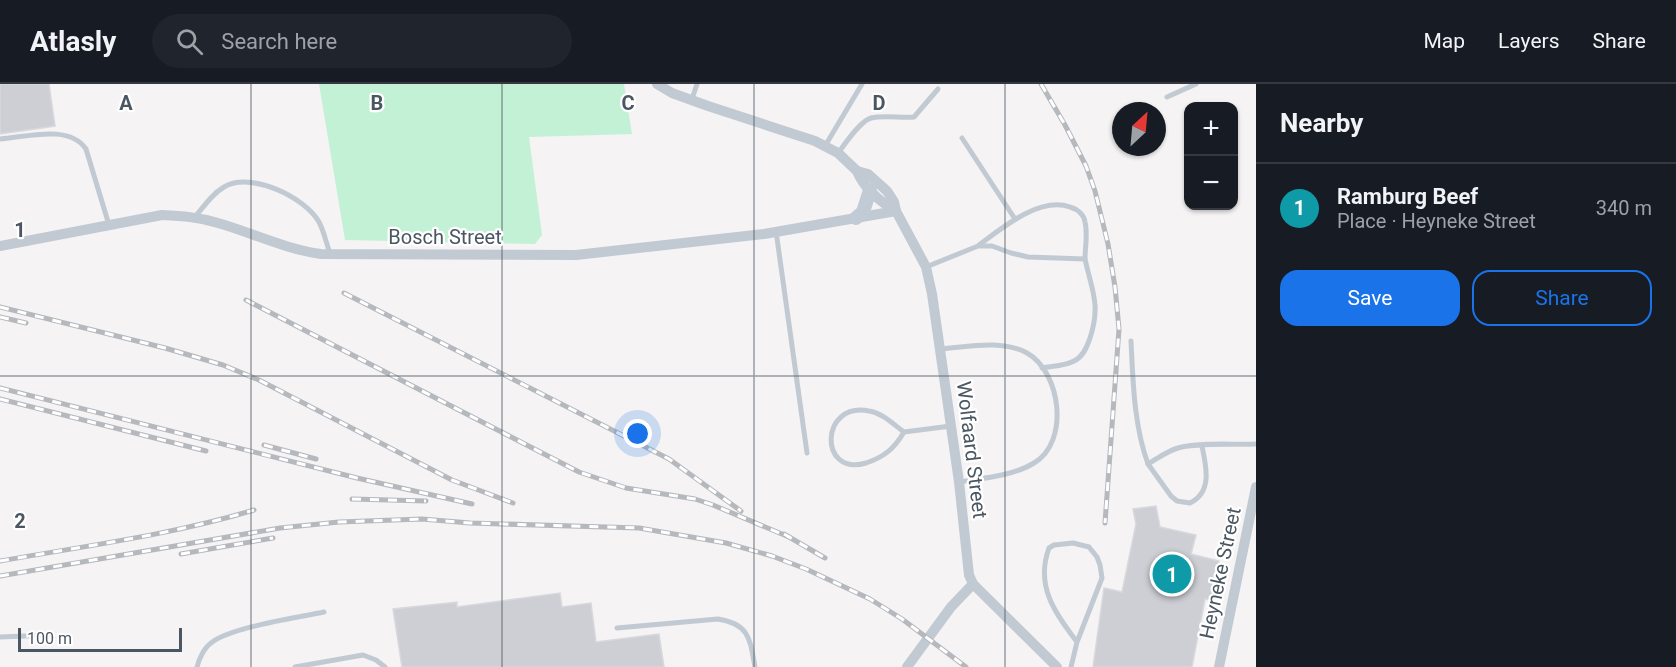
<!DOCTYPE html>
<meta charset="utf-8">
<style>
:root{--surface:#171b24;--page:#20242c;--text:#f1f3f6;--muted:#9ea1a6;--line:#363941;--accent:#1a73e8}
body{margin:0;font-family:Roboto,sans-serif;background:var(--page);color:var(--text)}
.controls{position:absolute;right:18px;top:18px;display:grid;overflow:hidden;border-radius:12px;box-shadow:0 2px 4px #0004}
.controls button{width:54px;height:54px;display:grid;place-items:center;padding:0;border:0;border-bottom:2px solid var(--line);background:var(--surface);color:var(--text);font:30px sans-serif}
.compass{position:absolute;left:1112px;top:18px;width:54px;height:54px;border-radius:50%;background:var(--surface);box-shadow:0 2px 4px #0004;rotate:26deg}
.scale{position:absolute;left:18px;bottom:15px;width:164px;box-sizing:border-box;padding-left:6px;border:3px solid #4a5661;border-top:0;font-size:16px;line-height:21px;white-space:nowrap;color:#4a5661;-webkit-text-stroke:4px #fff;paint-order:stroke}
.you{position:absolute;left:638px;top:350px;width:21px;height:21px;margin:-15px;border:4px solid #fff;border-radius:50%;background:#1a73e8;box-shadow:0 0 0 9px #1a73e833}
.badge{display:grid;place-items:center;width:39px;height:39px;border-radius:50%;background:var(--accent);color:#fff;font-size:20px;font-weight:700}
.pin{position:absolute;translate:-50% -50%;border:3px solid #fff;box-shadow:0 2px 6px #0006}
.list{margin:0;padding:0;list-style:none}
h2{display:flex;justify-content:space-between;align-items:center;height:78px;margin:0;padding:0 24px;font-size:26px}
h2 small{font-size:20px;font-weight:400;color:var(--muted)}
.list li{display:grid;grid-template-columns:39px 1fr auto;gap:18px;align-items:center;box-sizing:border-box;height:90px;padding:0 24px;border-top:2px solid var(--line)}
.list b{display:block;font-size:22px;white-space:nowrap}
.list p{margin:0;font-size:20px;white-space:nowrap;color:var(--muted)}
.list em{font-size:20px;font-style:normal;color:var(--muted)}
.actions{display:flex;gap:12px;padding:18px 24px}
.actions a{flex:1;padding:14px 0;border:2px solid var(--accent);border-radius:18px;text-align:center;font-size:21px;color:var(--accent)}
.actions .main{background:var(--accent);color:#fff}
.icon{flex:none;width:33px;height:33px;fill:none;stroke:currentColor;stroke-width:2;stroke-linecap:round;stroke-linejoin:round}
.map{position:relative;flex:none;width:1256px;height:583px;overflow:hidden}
header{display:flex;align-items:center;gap:36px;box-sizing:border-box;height:84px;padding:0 30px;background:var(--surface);border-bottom:2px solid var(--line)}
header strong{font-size:28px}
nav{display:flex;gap:33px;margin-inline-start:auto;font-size:21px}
.search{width:420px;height:54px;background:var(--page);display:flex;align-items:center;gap:15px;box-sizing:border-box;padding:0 21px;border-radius:33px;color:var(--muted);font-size:22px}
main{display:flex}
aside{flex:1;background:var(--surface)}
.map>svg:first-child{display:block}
.green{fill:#c3f1d5}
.building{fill:#cdcfd5;stroke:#d7d9de;stroke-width:1.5}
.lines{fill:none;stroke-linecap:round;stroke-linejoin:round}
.lane{stroke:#c1cad2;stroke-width:5}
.street{stroke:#c1cad2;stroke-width:10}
.secondary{stroke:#c1cbd6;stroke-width:14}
.rail-casing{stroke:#b5b8bd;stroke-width:5}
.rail{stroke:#fff;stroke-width:3;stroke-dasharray:9;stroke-linecap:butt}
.grid{fill:none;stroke:#4a5661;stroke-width:1.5;stroke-opacity:0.55}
.labels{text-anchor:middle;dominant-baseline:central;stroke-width:4.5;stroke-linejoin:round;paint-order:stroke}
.street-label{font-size:20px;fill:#4a5661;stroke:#fff}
.grid-label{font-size:20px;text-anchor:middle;font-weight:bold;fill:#4a5661;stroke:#fff;stroke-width:4.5;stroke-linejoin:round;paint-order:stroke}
</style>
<header>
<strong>Atlasly</strong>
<div class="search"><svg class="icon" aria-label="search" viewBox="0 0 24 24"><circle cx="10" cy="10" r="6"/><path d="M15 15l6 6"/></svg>Search here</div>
<nav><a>Map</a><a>Layers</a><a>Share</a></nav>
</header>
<main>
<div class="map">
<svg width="1256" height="583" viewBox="0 0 1256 583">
<rect width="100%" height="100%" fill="#f5f3f3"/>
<path class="green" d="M 319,0 L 624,0 L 632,50 L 529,53 L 542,151 L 535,160 L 345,156 Z"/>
<g class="building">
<path d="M 0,0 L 49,0 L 55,42 L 0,50 Z"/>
<path d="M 1156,422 L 1160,443 L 1196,451 L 1191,470 L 1219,477 L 1215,517 L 1205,515 L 1192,583 L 1093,583 L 1104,504 L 1122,508 L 1136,440 L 1133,425 Z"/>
<path d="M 560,509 L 562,523 L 591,519 L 596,558 L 659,550 L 664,583 L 402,583 L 393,525 L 457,518 L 457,523 Z"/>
</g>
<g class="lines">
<g class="lane">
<path d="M 1167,13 L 1196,0"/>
<path d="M 692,15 L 697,0"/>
<path d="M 962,54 L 1015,135"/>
<path d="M 0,55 C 27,53 69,40 86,65 L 109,141"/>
<path d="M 825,62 L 862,0"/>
<path d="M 838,69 C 845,60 860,37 871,34 C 883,31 901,34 914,33 L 938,5"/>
<path d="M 195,133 C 204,122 212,110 224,103 C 250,87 305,113 319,138 C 324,147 326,159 330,169"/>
<path d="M 776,147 L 807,369"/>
<path d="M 979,161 C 1002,144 1040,112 1070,123 C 1077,125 1084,130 1085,138 C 1088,150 1085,163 1085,175"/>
<path d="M 926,183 L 978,162 L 992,162 L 1011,169 L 1028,173 L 1085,175 C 1092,207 1101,221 1090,254 C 1087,263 1083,273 1074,277 C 1065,282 1052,282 1042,284"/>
<path d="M 1131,257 C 1133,298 1134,342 1148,380"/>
<path d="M 941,265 C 968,263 1001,255 1027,269 C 1061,288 1070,358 1034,379 C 1013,392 983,394 959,398"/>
<path d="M 904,348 C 894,365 884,373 866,379 C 818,393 820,317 869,327 C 882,329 893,340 904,348 L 951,342"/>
<path d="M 1202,362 C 1206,382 1213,408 1190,419 L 1177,417 L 1171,412 L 1148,380 C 1157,375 1167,367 1178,364 C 1198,358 1234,361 1256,360"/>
<path d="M 617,544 L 718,535 C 750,540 750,556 755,583"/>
<path d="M 0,553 L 50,551"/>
<path d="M 197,583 C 199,575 204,564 211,559 C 231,543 296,534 324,528"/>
<path d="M 295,583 L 363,571 L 376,576 L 385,583"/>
<path d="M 1071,583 L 1077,558 L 1102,494 L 1100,481 L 1097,473 L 1089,463 L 1073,459 L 1054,461 L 1049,464 C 1035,502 1055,529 1077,558"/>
</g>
<g class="street">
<path d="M 657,0 L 672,9 L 708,22 L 815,57 L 838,69 L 857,87 L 868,90 L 887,107 L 894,118 L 896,127 L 926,183 L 932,210 L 959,398 L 969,491 L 973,500 L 1057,583"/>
<path d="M 857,87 C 864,104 879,117 896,127"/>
<path d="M 0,162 L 162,131 C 181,132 199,133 218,139 C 253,149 285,165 321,170 L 576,171 L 764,150 L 896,127"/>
<path d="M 907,583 L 951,523 L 973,500"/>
<path d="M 1219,583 L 1256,403"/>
</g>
<path class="secondary" d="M 856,134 L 863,128 L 870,106"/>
<defs>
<g id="rail">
<path d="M 1041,0 L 1065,41 L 1086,82 L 1095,107 L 1108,160 L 1115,203 L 1119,245 L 1105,439"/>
<path d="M 344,209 L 669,375 L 741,427"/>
<path d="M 246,216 L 579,388 L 626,404 L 695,415 L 713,421 L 789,453"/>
<path d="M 0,223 L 165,264 L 223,281 L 259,296 L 452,396 L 513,419"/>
<path d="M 0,233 L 26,239"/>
<path d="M 0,304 L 357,394 L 472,420"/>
<path d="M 0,315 L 206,367"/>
<path d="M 264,361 L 316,375"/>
<path d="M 352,415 L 426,417"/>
<path d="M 784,450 L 825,474"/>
<path d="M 181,470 L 273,454"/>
<path d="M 0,477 C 85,462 171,451 254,426"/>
<path d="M 0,492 L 280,444 L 339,438 L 422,435 L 470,439 L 639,444 L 726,459 L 772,472 L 806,485 L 870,515 L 902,535 L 966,583"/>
</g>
</defs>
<use href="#rail" class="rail-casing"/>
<use href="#rail" class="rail"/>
</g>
<path class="grid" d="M 251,0 L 251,583M 502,0 L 502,583M 754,0 L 754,583M 1005,0 L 1005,583M 0,292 L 1256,292"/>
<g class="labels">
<g class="street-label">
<text x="445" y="153">Bosch Street</text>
<text transform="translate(972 366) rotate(83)">Wolfaard Street</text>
<text transform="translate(1220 489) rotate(-78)">Heyneke Street</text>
</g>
</g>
<g class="grid-label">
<text x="126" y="26">A</text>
<text x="377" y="26">B</text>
<text x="628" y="26">C</text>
<text x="879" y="26">D</text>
<text x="20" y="153">1</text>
<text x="20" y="444">2</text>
</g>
</svg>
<div class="controls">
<button>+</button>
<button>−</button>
</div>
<svg class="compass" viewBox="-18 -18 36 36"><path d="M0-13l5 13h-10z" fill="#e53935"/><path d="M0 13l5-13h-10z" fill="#9ea1a6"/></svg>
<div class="scale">100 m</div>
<div class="you"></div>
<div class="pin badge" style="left:1172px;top:490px;background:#0f9aa8">1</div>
</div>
<aside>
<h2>Nearby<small></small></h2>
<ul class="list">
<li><span class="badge" style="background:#0f9aa8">1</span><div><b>Ramburg Beef</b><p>Place · Heyneke Street</p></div><em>340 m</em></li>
</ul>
<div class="actions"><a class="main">Save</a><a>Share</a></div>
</aside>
</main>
